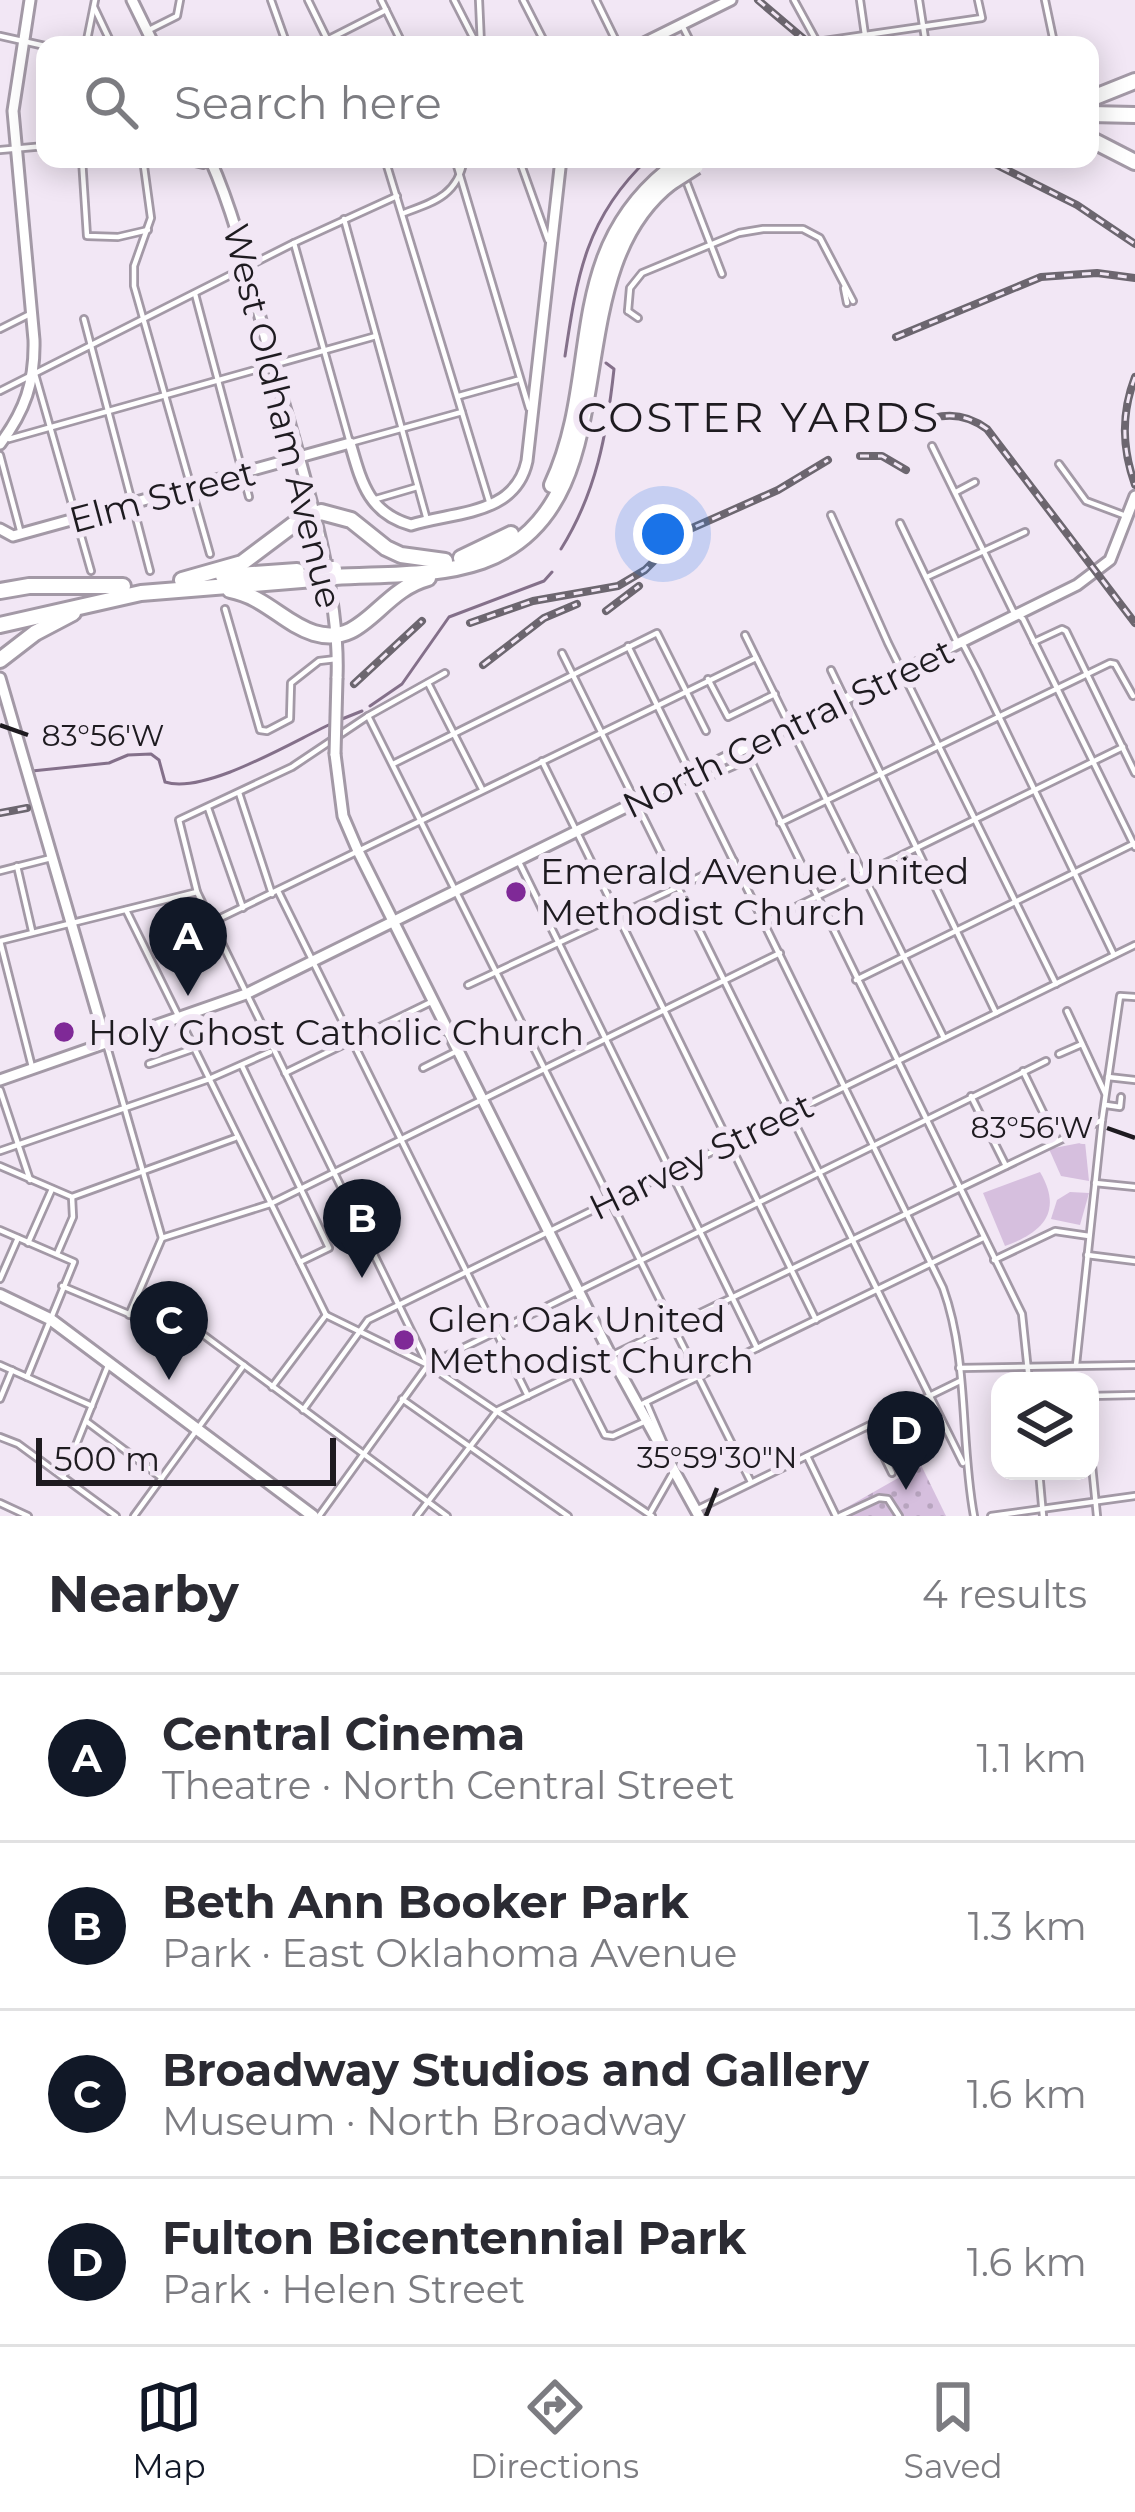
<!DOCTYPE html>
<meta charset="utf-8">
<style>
:root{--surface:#fff;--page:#f2f2f3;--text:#2b2b33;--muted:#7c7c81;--line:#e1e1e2;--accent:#111827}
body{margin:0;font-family:Montserrat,sans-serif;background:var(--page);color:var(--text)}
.controls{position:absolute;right:36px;bottom:36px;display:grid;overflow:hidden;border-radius:24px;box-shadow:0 6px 30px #0003}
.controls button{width:108px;height:108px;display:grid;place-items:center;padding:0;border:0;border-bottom:3px solid var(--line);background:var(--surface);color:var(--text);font:60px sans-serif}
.scale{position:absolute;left:36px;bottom:30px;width:300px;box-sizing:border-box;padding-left:12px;border:6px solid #1e1b20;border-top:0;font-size:33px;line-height:42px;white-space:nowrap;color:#1e1b20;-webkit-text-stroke:9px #f2e7f5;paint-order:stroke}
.you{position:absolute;left:663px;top:534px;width:42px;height:42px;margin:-30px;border:9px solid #fff;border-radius:50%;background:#1a73e8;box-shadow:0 0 0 18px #1a73e833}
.badge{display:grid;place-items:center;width:78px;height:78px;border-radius:50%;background:var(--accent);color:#fff;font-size:39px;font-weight:700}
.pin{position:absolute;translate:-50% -99px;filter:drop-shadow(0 3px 6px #0008)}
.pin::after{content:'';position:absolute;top:63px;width:42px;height:36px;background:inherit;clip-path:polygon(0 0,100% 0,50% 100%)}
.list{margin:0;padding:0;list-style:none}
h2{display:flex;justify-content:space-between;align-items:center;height:156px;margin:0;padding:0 48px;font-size:51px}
h2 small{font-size:39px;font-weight:400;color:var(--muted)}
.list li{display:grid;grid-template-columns:78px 1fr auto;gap:36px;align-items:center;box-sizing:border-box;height:168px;padding:0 48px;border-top:3px solid var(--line)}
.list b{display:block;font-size:45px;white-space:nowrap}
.list p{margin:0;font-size:39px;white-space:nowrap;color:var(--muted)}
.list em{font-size:39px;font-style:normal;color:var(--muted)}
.icon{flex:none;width:66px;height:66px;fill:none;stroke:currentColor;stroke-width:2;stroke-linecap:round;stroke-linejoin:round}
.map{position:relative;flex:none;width:1135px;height:1516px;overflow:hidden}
.search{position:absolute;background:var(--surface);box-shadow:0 6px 30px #0003;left:36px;right:36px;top:36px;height:132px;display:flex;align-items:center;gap:30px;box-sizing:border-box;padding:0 42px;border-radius:24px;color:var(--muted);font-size:45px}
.sheet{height:828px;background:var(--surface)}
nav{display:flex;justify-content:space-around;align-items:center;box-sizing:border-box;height:168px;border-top:3px solid var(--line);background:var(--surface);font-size:33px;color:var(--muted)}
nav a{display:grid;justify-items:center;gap:6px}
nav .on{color:var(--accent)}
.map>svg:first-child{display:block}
.green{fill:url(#green-dots)}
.pitch{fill:#d6bfde}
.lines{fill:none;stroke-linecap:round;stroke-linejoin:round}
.stream{stroke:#84708a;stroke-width:3}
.street-casing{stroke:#a399a6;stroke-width:10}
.secondary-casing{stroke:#a399a6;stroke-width:15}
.primary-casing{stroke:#a399a6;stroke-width:16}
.highway-casing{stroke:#a399a6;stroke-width:20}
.street{stroke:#fff;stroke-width:4.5}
.secondary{stroke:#fff;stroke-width:9}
.primary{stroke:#fff;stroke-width:10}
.highway{stroke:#fff;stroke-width:14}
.rail-casing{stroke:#6c666f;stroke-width:8}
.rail{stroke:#f2e7f5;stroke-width:3;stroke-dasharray:9;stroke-linecap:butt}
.secondary-bridge-casing{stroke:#a399a6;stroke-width:15;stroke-linecap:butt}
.highway-bridge-casing{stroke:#a399a6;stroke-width:20;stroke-linecap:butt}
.secondary-bridge{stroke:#fff;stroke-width:9}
.highway-bridge{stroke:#fff;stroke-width:14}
.ticks{fill:none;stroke:#1e1b20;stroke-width:4.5}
.poi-dot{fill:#7f2997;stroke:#f2e7f5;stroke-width:4.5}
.labels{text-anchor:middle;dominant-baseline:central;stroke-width:12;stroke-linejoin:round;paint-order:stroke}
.street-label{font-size:36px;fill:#1e1b20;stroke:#f2e7f5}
.poi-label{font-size:36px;fill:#1e1b20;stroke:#f2e7f5;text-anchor:start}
.quarter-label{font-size:42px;letter-spacing:3px;fill:#1e1b20;stroke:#f2e7f5}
.ticks-label{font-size:30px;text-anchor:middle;fill:#1e1b20;stroke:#f2e7f5;stroke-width:12;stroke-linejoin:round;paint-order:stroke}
</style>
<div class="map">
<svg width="1135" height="1516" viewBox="0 0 1135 1516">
<defs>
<pattern id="green-dots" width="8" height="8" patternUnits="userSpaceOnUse" patternTransform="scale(3)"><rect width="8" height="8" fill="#d6bfde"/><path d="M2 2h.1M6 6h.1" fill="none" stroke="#b7a4be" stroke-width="1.8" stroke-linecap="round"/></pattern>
</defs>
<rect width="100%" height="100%" fill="#f2e7f5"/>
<path class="green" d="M 921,1465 L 946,1516 L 836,1516 L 835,1514 Z"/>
<g class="pitch">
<path d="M 1085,1142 L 1089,1181 L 1061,1176 L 1049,1149 Z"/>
<path d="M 1040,1172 C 1064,1213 1041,1233 1005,1246 L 983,1193 Z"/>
<path d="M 1070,1192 L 1089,1193 L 1080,1225 L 1051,1219 L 1057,1200 Z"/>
</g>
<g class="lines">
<g class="stream">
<path d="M 565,356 C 577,276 586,217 648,159"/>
<path d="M 561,549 C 596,493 607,434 614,369 L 606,363"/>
<path d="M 370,706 L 402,684 L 449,617 L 544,581 L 552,572"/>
<path d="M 342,719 L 362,711"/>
<path d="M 32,771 L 109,763 L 128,755 L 151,754 L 159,760 L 165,782 C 206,795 295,740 333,723"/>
</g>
<defs>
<g id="street">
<path d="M 271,0 L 287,45"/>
<path d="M 308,0 L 330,45"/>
<path d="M 381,0 L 403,45"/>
<path d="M 454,0 L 477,45"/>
<path d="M 479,0 L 481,45"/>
<path d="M 523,0 L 546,45"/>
<path d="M 596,0 L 618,45"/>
<path d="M 794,0 L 817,42 L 982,18 L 978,0"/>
<path d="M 860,0 L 865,35"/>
<path d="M 919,0 L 926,45"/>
<path d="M 1045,0 L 1053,38"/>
<path d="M 94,7 L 112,45"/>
<path d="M 682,25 L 692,45"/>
<path d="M 147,31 L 177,16 L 180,0"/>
<path d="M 0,36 L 45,46"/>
<path d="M 327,40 L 386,10"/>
<path d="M 86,45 L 95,0"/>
<path d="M 0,150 L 45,146"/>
<path d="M 82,159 L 87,236 L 118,237 L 148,230"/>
<path d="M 143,159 L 151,218 L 134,266 L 134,286 L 210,554"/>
<path d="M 177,159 L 203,165 L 215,159"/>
<path d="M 385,159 L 489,501"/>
<path d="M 455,159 L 529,408"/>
<path d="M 519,159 L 548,240"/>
<path d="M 685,178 L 722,274"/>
<path d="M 404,213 C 434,202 458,195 464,159"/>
<path d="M 344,219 L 427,520"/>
<path d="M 294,243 L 350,443 L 462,412"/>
<path d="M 844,288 L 847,303"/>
<path d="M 195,294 L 249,497"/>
<path d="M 628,311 L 630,288 L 642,273 L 739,233 L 763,229 L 803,229 L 820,238 L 853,301"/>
<path d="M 628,311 L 638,318"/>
<path d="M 84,319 L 150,571"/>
<path d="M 0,329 L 32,313"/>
<path d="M 35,374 L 91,571"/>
<path d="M 0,391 L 294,243 L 397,196"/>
<path d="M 459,396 L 517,380"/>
<path d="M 9,439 L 376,336"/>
<path d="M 932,446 L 1013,611 L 1023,619 L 1135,847"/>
<path d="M 0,455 L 21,534"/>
<path d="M 1059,464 L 1086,501 L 1126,516"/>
<path d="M 956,492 L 975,482"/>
<path d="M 376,499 L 417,487"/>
<path d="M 831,515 L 888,643 L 1056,984"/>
<path d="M 900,523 L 956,640 L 964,646 L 977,671 L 1114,955"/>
<path d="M 927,577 L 1025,532"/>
<path d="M 225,609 L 260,730 L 267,731 L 290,719 L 291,683 L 319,661 L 336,659"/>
<path d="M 745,635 L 944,1038"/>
<path d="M 1034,642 L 1062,629 L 1066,631 L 1135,773"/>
<path d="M 628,646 L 943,1288 C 969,1360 960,1441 974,1516"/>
<path d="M 562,653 L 963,1463"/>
<path d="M 831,670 L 996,1013"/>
<path d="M 708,679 L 728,717 L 775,694"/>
<path d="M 428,683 L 482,789"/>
<path d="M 368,716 L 751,1482"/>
<path d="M 542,761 L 816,1320"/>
<path d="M 393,764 L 657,633 L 706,731"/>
<path d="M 697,782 L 750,759 L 1022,1314 L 1029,1381"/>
<path d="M 239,793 L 272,894"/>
<path d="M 208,808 L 243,908"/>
<path d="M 780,823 L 1110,663 L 1115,664 L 1133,696"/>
<path d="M 518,860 L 757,1348"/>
<path d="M 17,866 L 32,931"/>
<path d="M 0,871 L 51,858"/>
<path d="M 278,891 L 528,1396"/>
<path d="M 126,910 L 326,1315"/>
<path d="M 212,922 L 756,658"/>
<path d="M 765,922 L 1123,747"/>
<path d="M 856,980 L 1135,843"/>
<path d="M 468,985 L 734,861"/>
<path d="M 1067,1011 L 1105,1093"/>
<path d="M 106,1043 L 162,1238 L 129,1315"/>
<path d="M 1059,1054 L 1082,1044"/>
<path d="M 149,1064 L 195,1048"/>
<path d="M 242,1066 L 329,1248 L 300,1262"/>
<path d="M 32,1067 L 0,941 L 197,892"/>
<path d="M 423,1068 L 455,1052"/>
<path d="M 1023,1071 L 1057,1141"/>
<path d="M 285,1073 L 431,1002"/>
<path d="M 1108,1077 L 1135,1080"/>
<path d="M 0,1090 L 30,1180"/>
<path d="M 971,1096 L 1006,1166"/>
<path d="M 1106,1105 L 1120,1107 L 1121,1097"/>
<path d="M 0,1151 L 209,1079 L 270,1052"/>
<path d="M 0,1166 L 72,1197 L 235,1138"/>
<path d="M 1095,1183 L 1135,1187"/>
<path d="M 0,1230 L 74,1262 L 27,1377"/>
<path d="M 162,1238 L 270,1204 L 780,953"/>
<path d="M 28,1243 L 52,1189"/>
<path d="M 57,1254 L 73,1217 L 72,1197"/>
<path d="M 1087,1255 L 1135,1261"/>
<path d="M 994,1260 L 1055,1231 L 1089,1236"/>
<path d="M 0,1279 L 18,1238"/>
<path d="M 62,1286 L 148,1322 L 190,1325 L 447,1516"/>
<path d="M 326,1315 L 428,1365 L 652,1516"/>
<path d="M 0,1365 L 92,1406"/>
<path d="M 428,1365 L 197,892 L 179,820 L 292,767 L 368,716 L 445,673"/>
<path d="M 1076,1365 L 1102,1120 L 1120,996 L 1135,997"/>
<path d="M 959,1368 L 1135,1365"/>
<path d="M 574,1374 L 605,1435 L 613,1436 L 646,1421"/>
<path d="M 272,1387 L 326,1315"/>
<path d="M 1090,1396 L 1135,1395"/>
<path d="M 0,1399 L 12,1370"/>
<path d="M 402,1399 L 568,1516"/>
<path d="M 646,1402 L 664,1444"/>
<path d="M 638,1406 L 983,1238"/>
<path d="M 303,1410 L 368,1320 L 1135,945"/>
<path d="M 86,1421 L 162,1478"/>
<path d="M 869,1426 L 892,1473"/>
<path d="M 0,1437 L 18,1444 L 116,1516"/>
<path d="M 1090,1445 L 1097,1516"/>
<path d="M 807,1456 L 836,1516"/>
<path d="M 1039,1471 L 1043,1516"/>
<path d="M 64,1475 L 109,1363"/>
<path d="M 0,1503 L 28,1516"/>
<path d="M 696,1510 L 960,1381"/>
<path d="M 650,1513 L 674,1471"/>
<path d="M 134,1516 L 244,1365"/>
<path d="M 319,1516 L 428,1365 L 1046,1061"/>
<path d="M 417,1516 L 498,1410 L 1102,1120"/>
<path d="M 840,1516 L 879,1498 L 888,1499 L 899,1516"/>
<path d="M 991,1516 L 1135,1496"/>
</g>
<g id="secondary">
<path d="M 132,0 L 154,45"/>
<path d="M 640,45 L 731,0"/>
<path d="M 210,159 C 239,224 253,294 272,362 C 298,456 341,582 337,678"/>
<path d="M 0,444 C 25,411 35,382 34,340 L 13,111 L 30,0"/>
<path d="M 0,529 L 13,536 L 350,443 C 361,481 368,513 411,525 C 455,511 515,516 527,461 L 561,159"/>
<path d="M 0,678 L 106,1043"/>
<path d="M 335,754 L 343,816 L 358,851 L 611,1356 L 699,1516"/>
<path d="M 0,1080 L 246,994 L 1077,585 L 1110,560 L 1135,496"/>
</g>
<path id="primary" d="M 0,1295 L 50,1319 L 313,1516"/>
<g id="highway">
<path d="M 1090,99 L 1135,81"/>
<path d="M 1090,114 L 1135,115"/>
<path d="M 1090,139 L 1135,162"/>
<path d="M 552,485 C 603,376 562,258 667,172"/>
<path d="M 461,558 L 511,534"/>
<path d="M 223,576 L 297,571"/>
<path d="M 335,577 C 383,574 436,577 482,561 C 637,504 548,276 671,182"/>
<path d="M 182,580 L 242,563 L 298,521 L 321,512 L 351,520 L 386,548 L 401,555 L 445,561"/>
<path d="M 230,590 C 266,597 283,623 314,633 C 364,648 379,591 428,578"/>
<path d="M 0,591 L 29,586 L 123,586"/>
<path d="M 0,625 L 141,593 L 314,579"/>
<path d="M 0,660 L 35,633 L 73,613"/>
</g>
</defs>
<use href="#street" class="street-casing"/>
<use href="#secondary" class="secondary-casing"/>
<use href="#primary" class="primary-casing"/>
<use href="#highway" class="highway-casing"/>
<use href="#street" class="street"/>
<use href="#secondary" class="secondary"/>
<use href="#primary" class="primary"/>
<use href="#highway" class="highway"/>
<defs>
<g id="rail">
<path d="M 758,0 L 811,45"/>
<path d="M 985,159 L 1077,205 L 1135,244"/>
<path d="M 896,337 L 1041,277 L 1097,273 L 1135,278"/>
<path d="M 1135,377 C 1121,414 1122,448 1135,485"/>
<path d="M 911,425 C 939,414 961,410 987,429 L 1135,623"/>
<path d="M 860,456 L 882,456 L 906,470"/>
<path d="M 606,611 L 639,586"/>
<path d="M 470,623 L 533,601 L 618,586 L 645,570 L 683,532 L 778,490 L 828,460"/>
<path d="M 483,665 L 544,618 L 577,604"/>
<path d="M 354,684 L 422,621"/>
<path d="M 0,813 L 27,808"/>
</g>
</defs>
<use href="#rail" class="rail-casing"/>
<use href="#rail" class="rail"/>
<defs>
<path id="secondary-bridge" d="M 335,754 L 337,678"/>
<g id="highway-bridge">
<path d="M 667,172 L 688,159"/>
<path d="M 671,182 L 696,166"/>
<path d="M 312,570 L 334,569"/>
</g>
</defs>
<use href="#secondary-bridge" class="secondary-bridge-casing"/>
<use href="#highway-bridge" class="highway-bridge-casing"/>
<use href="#secondary-bridge" class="secondary-bridge"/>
<use href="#highway-bridge" class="highway-bridge"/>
</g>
<path class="ticks" d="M 0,725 L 28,735M 1107,1128 L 1135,1138M 706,1516 L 717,1488"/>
<g class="poi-dot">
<circle cx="516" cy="892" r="12"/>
<circle cx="64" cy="1032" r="12"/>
<circle cx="404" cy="1340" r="12"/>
</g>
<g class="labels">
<g class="street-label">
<text transform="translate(283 416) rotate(76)">West Oldham Avenue</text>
<text transform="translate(162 496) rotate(-15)">Elm Street</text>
<text transform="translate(788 728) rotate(-26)">North Central Street</text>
<text transform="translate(701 1156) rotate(-26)">Harvey Street</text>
</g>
<g class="poi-label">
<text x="540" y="871">Emerald Avenue United<tspan x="540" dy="41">Methodist Church</tspan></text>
<text x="88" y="1032">Holy Ghost Catholic Church</text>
<text x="428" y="1319">Glen Oak United<tspan x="428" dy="41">Methodist Church</tspan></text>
</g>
<g class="quarter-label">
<text x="759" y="417">COSTER YARDS</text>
</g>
</g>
<g class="ticks-label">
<text x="103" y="746">83°56'W</text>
<text x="1032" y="1138">83°56'W</text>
<text x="717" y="1468">35°59'30"N</text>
</g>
</svg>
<div class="controls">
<button><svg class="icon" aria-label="layers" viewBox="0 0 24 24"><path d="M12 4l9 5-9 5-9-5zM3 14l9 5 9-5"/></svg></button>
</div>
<div class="scale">500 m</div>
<div class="you"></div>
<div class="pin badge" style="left:188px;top:996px">A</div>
<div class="pin badge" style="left:362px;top:1278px">B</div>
<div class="pin badge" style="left:169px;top:1380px">C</div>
<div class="pin badge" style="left:906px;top:1490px">D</div>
<div class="search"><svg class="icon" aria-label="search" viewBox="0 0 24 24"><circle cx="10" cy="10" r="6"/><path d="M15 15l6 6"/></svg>Search here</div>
</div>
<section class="sheet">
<h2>Nearby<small>4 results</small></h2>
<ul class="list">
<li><span class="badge">A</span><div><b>Central Cinema</b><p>Theatre · North Central Street</p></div><em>1.1 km</em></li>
<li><span class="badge">B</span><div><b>Beth Ann Booker Park</b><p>Park · East Oklahoma Avenue</p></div><em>1.3 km</em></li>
<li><span class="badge">C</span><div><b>Broadway Studios and Gallery</b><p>Museum · North Broadway</p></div><em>1.6 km</em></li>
<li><span class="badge">D</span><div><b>Fulton Bicentennial Park</b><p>Park · Helen Street</p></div><em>1.6 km</em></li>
</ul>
</section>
<nav>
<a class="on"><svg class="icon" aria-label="map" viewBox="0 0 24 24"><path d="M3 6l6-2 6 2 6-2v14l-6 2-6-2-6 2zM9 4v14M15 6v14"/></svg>Map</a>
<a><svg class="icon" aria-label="directions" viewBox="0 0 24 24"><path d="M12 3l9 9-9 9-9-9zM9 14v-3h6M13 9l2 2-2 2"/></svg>Directions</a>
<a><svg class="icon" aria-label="saved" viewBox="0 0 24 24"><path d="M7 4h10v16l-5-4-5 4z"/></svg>Saved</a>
</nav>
